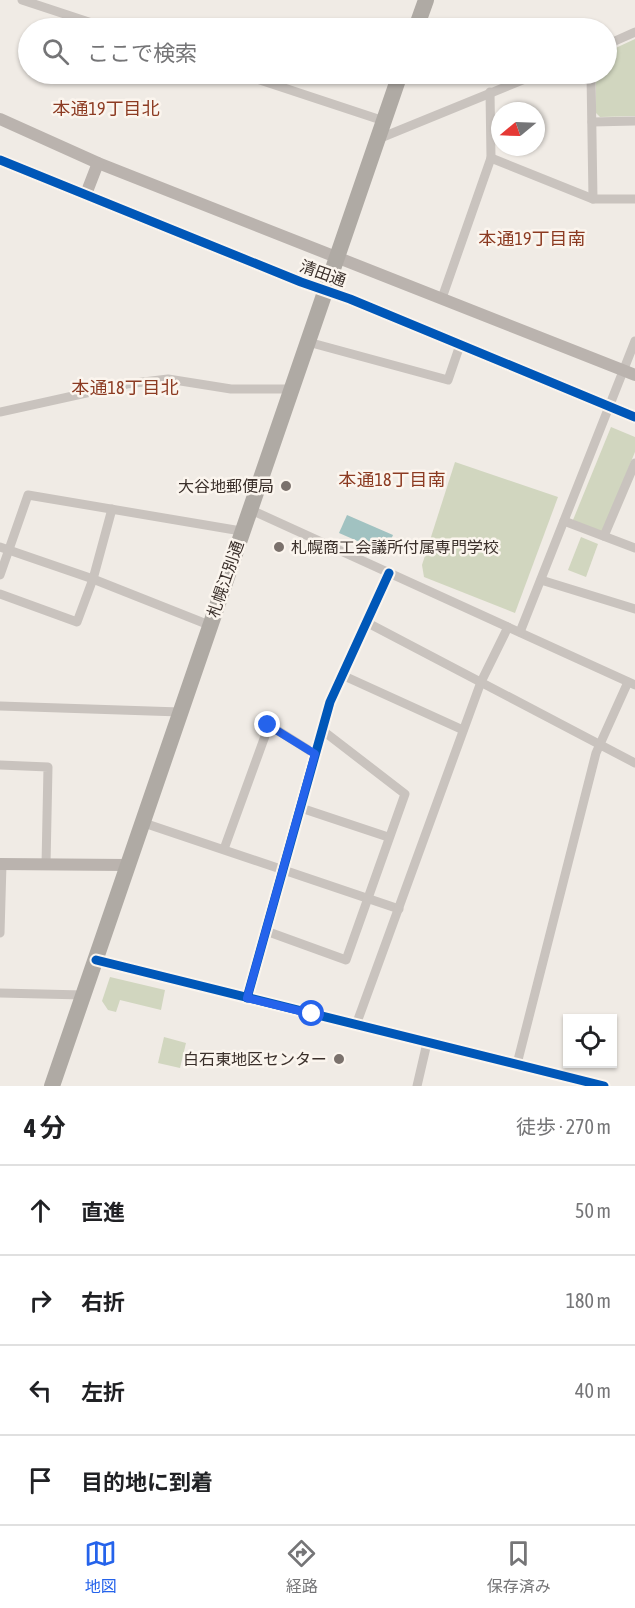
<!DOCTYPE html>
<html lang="ja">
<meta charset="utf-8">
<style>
:root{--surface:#fff;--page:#f2f2f2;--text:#202124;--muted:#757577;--line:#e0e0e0;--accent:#2563eb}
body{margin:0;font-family:"Asap Condensed","Noto Sans JP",sans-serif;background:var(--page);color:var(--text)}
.controls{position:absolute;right:18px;bottom:18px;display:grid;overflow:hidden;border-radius:0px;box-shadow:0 2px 4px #0004}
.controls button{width:54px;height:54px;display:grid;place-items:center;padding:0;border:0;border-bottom:2px solid var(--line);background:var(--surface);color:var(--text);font:30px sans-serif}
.compass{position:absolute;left:491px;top:102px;width:54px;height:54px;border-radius:50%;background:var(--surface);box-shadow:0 2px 4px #0004;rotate:251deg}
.stop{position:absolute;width:18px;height:18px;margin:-14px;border:4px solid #2563eb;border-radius:50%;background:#fff}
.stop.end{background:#2563eb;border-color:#fff;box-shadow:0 2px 6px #0008}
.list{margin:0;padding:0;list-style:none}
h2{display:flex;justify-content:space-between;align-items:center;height:78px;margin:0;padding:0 24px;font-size:26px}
h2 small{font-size:20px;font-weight:400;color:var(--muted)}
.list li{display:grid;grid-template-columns:39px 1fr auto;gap:18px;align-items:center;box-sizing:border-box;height:90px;padding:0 24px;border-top:2px solid var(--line)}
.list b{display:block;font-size:22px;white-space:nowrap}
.list em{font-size:20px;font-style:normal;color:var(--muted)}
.icon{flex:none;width:33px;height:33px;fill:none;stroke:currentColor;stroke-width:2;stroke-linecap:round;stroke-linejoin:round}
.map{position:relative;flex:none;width:635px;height:1086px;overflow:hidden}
.search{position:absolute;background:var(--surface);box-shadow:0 2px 4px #0004;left:18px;right:18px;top:18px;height:66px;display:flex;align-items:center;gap:15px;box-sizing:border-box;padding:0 21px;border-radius:33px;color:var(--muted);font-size:22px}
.sheet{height:438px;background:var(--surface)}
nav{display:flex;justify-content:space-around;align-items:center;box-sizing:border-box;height:84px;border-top:2px solid var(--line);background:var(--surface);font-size:16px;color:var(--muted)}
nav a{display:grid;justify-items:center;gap:3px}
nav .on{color:var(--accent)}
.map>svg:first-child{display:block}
.green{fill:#d1d6bf}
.water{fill:#a1c2c1}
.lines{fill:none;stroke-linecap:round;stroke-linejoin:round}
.street{stroke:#c9c3be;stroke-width:9}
.secondary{stroke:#bab3ae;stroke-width:12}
.highway{stroke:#afaaa4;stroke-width:16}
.cycleway-casing{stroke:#fbf5ee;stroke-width:13}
.cycleway{stroke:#0057b8;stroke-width:9}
.route{stroke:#2563eb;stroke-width:8}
.poi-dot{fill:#7a716c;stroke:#fbf5ee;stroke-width:2}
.labels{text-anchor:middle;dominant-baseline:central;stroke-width:5;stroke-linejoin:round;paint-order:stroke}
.street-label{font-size:16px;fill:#3b302b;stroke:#fbf5ee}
.poi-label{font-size:16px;fill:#3b302b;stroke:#fbf5ee;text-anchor:end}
.neighbourhood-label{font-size:18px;fill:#8c3b22;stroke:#fbf5ee}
</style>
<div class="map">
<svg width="635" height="1086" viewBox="0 0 635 1086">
<rect width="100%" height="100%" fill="#f0ebe5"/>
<g class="green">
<path d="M 635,39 L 635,116 L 600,117 L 596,113 L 596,74 L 606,74 L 607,52 Z"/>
<path d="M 611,427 L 635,437 L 635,452 L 602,533 L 573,520 Z"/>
<path d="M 455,462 L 558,497 L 515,613 L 424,577 L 422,565 Z"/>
<path d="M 581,537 L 598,544 L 586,577 L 568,570 Z"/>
<path d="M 110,977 L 165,990 L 161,1010 L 120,1000 L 116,1012 L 108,1010 L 102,1001 Z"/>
<path d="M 164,1037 L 186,1043 L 180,1068 L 158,1063 Z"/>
</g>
<path class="water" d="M 347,515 L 393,535 L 385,553 L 339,533 Z"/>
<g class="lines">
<g class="street">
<path d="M 22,0 L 107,28"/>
<path d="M 606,45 L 635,32"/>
<path d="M 242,74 L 384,121"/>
<path d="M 591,74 L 593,199"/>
<path d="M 592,122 L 635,121"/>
<path d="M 378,139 L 537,74"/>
<path d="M 491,158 L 593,199 L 635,199"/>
<path d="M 442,298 L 491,158 L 490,92"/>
<path d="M 308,342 L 448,380 L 460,345"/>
<path d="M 0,412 L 127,384 L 168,379 L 231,389 L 290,389"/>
<path d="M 249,509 L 635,685"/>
<path d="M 564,521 L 635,548"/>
<path d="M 604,536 L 635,463"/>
<path d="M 0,547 L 93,579 L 209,625"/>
<path d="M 0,575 L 28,495 L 241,531"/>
<path d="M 541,580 L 635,609"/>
<path d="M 0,594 L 77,622 L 93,579 L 112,509"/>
<path d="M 366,622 L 635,763"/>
<path d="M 520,632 L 635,341"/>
<path d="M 342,675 L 463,730"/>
<path d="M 0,706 L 180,712"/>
<path d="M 0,765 L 48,767 L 46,865"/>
<path d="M 301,808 L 388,837"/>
<path d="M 141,822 L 399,909"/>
<path d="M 224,849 L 269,725 L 315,754"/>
<path d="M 266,931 L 346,960 L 405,794 L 322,730"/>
<path d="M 0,933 L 2,864"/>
<path d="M 96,960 L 604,1086"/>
<path d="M 0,993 L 83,995"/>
<path d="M 247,998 L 330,702 L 389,573"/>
<path d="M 356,1025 L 481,682 L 508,627"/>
<path d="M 517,1064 L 596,753 L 628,682"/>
<path d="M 417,1086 L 427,1043"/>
</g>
<g class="secondary">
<path d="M 0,119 L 98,163 L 635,375"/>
<path d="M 0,160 L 301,282 L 350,299 L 635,417"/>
<path d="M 86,194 L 98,163"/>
<path d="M 0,864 L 127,865"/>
</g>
<g class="highway">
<path d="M 416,28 L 426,0"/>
<path d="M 52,1086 L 400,74"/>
</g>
<defs>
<g id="cycleway">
<path d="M 0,160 L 301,282 L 350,299 L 635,417"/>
<path d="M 96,960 L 604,1086"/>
<path d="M 247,998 L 330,702 L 389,573"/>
</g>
</defs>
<use href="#cycleway" class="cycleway-casing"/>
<use href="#cycleway" class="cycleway"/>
</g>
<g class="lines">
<path class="route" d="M 268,725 L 315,754 L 247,998 L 312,1014"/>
</g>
<g class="poi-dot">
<circle cx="286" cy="486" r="6"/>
<circle cx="279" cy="547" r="6"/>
<circle cx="339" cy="1059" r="6"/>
</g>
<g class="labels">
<g class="street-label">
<text transform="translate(323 273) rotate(20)">清田通</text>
<text transform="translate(225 579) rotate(-71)">札幌江別通</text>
</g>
<g class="poi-label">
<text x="274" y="486">大谷地郵便局</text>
<text x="291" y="547" text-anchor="start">札幌商工会議所付属専門学校</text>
<text x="327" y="1059">白石東地区センター</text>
</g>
<g class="neighbourhood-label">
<text x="106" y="108">本通19丁目北</text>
<text x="532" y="238">本通19丁目南</text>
<text x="125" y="387">本通18丁目北</text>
<text x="392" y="479">本通18丁目南</text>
</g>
</g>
</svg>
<div class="controls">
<button><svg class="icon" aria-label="locate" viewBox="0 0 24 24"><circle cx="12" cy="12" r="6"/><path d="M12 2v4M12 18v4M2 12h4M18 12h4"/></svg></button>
</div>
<svg class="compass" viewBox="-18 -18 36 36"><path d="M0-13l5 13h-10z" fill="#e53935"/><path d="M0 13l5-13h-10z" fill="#757577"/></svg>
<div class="stop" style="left:312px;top:1014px"></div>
<div class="stop end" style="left:268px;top:725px"></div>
<div class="search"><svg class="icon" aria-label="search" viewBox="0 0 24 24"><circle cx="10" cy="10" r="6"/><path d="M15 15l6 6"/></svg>ここで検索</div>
</div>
<section class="sheet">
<h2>4 分<small>徒歩 · 270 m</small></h2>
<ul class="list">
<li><svg class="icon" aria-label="ahead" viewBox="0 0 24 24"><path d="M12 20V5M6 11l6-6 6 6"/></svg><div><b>直進</b></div><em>50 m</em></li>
<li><svg class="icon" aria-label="right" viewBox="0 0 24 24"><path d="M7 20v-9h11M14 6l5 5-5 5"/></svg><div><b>右折</b></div><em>180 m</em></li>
<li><svg class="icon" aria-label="left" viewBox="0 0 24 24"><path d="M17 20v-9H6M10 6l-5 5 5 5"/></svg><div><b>左折</b></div><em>40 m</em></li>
<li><svg class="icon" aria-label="arrive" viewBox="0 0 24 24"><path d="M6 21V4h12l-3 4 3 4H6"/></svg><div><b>目的地に到着</b></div></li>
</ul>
</section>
<nav>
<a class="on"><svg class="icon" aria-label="map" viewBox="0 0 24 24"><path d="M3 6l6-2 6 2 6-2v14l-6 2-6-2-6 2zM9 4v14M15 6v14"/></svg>地図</a>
<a><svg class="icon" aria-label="directions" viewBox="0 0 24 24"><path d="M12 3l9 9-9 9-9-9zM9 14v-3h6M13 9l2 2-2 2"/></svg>経路</a>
<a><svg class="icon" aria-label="saved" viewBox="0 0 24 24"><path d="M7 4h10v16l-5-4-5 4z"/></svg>保存済み</a>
</nav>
